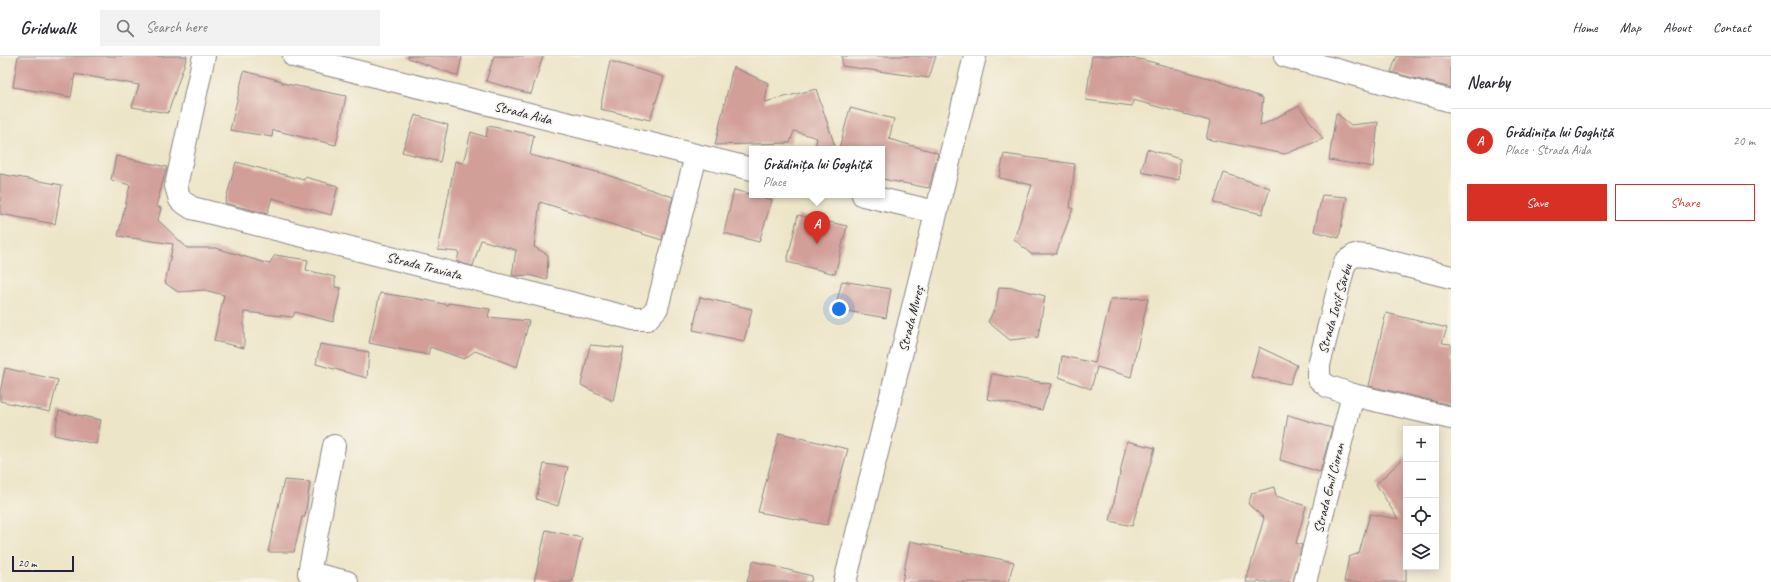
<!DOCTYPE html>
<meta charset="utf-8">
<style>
:root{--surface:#fff;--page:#f2f2f3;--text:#2b2b33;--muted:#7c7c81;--line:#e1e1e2;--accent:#d93025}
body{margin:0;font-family:Caveat,sans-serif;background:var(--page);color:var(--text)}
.controls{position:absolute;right:12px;bottom:12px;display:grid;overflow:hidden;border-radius:0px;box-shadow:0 2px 10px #0003}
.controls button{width:36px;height:36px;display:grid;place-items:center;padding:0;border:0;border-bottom:1px solid var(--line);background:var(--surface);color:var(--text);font:20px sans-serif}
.scale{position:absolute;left:12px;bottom:10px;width:62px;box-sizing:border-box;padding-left:4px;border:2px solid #22223b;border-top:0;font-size:11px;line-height:14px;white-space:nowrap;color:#22223b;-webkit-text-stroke:3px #f7f3e8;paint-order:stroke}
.you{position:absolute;left:839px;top:253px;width:14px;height:14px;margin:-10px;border:3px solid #fff;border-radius:50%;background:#1a73e8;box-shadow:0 0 0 6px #1a73e833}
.badge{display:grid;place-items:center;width:26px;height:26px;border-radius:50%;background:var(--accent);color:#fff;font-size:13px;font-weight:700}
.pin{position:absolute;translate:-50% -33px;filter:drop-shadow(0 1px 2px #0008)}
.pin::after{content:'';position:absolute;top:21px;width:14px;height:12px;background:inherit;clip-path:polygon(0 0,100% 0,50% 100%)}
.popup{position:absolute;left:749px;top:90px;width:136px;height:52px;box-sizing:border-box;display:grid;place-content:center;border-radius:0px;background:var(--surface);filter:drop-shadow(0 1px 3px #0005);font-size:13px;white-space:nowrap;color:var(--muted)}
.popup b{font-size:15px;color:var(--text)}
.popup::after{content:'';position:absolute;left:50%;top:100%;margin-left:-8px;border:8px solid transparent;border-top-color:var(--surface)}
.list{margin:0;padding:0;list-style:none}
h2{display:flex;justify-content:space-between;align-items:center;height:52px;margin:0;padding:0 16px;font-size:17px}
h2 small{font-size:13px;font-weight:400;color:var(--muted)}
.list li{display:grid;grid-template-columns:26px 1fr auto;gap:12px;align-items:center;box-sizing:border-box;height:64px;padding:0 16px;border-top:1px solid var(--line)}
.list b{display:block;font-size:15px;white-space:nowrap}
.list p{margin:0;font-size:13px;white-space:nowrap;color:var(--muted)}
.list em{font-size:13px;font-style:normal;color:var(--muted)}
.actions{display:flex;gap:8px;padding:12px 16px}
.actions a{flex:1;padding:9px 0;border:1px solid var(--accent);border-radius:0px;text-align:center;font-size:14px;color:var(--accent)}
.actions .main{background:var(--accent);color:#fff}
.icon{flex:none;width:22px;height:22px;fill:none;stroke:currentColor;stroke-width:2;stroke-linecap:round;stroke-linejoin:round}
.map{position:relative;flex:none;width:1451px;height:526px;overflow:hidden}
header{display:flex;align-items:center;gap:24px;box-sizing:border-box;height:56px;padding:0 20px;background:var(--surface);border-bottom:1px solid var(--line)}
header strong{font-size:19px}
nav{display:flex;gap:22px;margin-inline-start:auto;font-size:14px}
.search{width:280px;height:36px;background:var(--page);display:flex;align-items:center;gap:10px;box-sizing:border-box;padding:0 14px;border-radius:0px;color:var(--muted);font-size:15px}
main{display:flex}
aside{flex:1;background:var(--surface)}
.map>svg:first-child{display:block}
.building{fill:#d19e98}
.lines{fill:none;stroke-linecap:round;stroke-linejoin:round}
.minor-casing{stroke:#888482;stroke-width:24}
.minor{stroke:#fff;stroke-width:22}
.labels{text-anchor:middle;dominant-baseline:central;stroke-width:3;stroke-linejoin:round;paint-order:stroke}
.street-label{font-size:14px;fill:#22223b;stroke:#f7f3e8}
</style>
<header>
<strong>Gridwalk</strong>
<div class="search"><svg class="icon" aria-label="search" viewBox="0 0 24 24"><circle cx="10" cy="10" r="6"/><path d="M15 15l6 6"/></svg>Search here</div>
<nav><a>Home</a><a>Map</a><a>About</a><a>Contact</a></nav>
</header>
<main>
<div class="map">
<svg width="1451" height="526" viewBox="0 0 1451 526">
<rect width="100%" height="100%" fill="#f7f3e8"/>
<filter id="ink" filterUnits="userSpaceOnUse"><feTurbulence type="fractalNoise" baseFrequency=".025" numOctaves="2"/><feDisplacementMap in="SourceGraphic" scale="8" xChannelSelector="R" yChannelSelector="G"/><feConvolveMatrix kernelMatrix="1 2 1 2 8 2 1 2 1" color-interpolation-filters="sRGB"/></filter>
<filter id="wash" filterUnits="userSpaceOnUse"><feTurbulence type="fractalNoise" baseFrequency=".012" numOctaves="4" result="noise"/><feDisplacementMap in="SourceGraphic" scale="16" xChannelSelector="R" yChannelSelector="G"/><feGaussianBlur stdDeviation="0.9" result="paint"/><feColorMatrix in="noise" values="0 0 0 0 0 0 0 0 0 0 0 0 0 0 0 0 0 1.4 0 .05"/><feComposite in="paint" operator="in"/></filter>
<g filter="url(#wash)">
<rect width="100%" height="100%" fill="#ede5c8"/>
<g id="blocks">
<g class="building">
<path d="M 18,0 L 187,0 L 168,57 L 132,51 L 139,29 L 75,18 L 71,41 L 13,31 Z"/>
<path d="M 408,0 L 462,0 L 458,20 L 408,2 Z"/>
<path d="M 494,0 L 543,0 L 531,38 L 486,25 Z"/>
<path d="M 842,0 L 936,0 L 929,22 L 842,10 Z"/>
<path d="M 1092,0 L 1118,0 L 1144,4 L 1213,23 L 1263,42 L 1260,70 L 1299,50 L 1323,83 L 1285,98 L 1206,83 L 1210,65 L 1133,44 L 1132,50 L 1086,44 Z"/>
<path d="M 1397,0 L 1451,0 L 1451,32 L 1391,16 Z"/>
<path d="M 610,5 L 664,21 L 650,64 L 600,53 Z"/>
<path d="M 733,11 L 768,27 L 765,46 L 816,33 L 836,93 L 815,93 L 817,82 L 794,75 L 790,87 L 715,89 Z"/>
<path d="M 244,15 L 282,25 L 282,27 L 346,40 L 336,89 L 273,74 L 272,81 L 230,74 Z"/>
<path d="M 850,52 L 894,63 L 889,83 L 938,97 L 929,132 L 882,123 L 882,93 L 839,93 Z"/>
<path d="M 1336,57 L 1351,69 L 1378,66 L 1373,111 L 1329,104 Z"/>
<path d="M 415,59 L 448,69 L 440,106 L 402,96 Z"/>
<path d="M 488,70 L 534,79 L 530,99 L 601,117 L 673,141 L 662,184 L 540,146 L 534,191 L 548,199 L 547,224 L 529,219 L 516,220 L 512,219 L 516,194 L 481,184 L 473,210 L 457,206 L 459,196 L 438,194 L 455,105 L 463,107 L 471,76 L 486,81 Z"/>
<path d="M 1147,93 L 1180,103 L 1179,124 L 1141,116 Z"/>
<path d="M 1004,98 L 1075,108 L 1070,152 L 1073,152 L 1056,198 L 1031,198 L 1014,183 L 1032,129 L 999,122 Z"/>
<path d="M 116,100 L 167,111 L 156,150 L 161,152 L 158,164 L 187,192 L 216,192 L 269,208 L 275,199 L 308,204 L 306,214 L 335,221 L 335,231 L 341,232 L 333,266 L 295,256 L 293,261 L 244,256 L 244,292 L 214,285 L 224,239 L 204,234 L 178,236 L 165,227 L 173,188 L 118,180 L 130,129 L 111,124 Z"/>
<path d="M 236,106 L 304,124 L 305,121 L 338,130 L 331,159 L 272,142 L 267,158 L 225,147 Z"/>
<path d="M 1224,117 L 1270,132 L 1262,158 L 1214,147 Z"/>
<path d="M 0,118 L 62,129 L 55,168 L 0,158 Z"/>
<path d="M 734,134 L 772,144 L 759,186 L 724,177 Z"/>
<path d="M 1322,139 L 1347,141 L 1339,182 L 1314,175 Z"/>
<path d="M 798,159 L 847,170 L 835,218 L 787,206 Z"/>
<path d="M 842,225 L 891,233 L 886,262 L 835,253 Z"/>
<path d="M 999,231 L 1015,232 L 1045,240 L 1038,281 L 1010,284 L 988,266 L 996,250 Z"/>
<path d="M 380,237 L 426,244 L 448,249 L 448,247 L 490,253 L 488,261 L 529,265 L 517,311 L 475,295 L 464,303 L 430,291 L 428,299 L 369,287 Z"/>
<path d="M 700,241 L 752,253 L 744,285 L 693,274 Z"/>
<path d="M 1148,242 L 1131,321 L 1097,311 L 1091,333 L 1059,321 L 1062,300 L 1095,307 L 1111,243 Z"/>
<path d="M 1386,257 L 1447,272 L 1442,287 L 1451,288 L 1451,349 L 1369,330 Z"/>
<path d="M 320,288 L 369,296 L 367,322 L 316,308 Z"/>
<path d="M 590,289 L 624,292 L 613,345 L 581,329 Z"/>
<path d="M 1259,291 L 1297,309 L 1290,328 L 1251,321 Z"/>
<path d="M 5,312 L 58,324 L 50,356 L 0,345 L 0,336 Z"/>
<path d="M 992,318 L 1051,328 L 1042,354 L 987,343 Z"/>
<path d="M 59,355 L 101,364 L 96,388 L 54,379 Z"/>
<path d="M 1288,359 L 1332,372 L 1320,416 L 1280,404 Z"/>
<path d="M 779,377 L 848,393 L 827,469 L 758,456 Z"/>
<path d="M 1127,385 L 1155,392 L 1132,470 L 1110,465 Z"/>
<path d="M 1406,400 L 1406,526 L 1344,526 L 1349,501 L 1359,497 L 1370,458 L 1398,463 L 1376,428 Z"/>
<path d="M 544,408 L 568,411 L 558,450 L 536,443 Z"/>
<path d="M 284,424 L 310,426 L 305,461 L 302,461 L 294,496 L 268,496 Z"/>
<path d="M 1274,431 L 1276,440 L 1306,450 L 1296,487 L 1302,489 L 1293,526 L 1246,526 L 1264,462 L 1248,448 L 1252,437 Z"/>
<path d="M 546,474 L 582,482 L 572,526 L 534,526 Z"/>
<path d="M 910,485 L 1014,506 L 1008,526 L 902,526 Z"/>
<path d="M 753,505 L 812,520 L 811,526 L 747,526 Z"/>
</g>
</g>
</g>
<g filter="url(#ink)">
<use href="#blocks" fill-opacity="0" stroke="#888482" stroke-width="1"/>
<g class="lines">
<defs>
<g id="minor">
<path d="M 204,0 L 176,130 L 180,144 L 192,152 L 634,263 L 647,263 L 657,252 L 696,100"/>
<path d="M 294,0 L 752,113"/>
<path d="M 1285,0 L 1451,45"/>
<path d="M 863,139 L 936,156"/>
<path d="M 1451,221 L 1367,200 L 1355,199 L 1345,206 L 1319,309 L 1319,323 L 1327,330 L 1353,339 L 1451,362"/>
<path d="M 334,390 L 309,517 L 347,526"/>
<path d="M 845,526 L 975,0"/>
<path d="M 1305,526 L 1353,339"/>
</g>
</defs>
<use href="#minor" class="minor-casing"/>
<use href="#minor" class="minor"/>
</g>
</g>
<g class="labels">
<g class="street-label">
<text transform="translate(523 57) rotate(14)">Strada Aida</text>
<text transform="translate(424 210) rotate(14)">Strada Traviata</text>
<text transform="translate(1335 253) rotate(-74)">Strada Iosif Sârbu</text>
<text transform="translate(911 263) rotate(-76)">Strada Mureș</text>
<text transform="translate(1329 432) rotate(-76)">Strada Emil Cioran</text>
</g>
</g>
</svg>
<div class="controls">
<button>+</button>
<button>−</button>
<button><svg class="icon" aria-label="locate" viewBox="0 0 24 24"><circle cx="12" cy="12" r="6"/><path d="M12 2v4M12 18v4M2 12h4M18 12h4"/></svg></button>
<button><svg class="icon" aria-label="layers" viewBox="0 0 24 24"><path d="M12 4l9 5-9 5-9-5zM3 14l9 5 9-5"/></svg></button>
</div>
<div class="scale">20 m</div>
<div class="you"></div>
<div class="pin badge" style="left:817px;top:188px">A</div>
<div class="popup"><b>Grădinița lui Goghiță</b>Place</div>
</div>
<aside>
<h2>Nearby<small></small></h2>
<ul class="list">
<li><span class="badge">A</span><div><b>Grădinița lui Goghiță</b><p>Place · Strada Aida</p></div><em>20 m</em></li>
</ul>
<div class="actions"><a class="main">Save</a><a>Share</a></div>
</aside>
</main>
